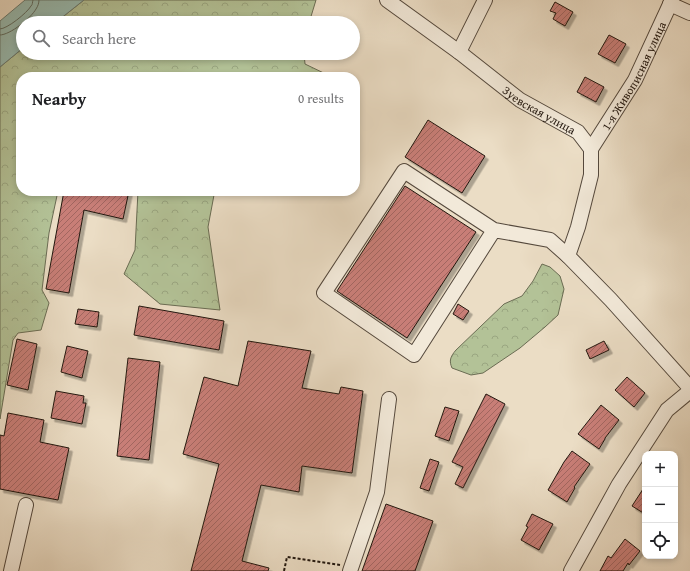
<!DOCTYPE html>
<meta charset="utf-8">
<style>
:root{--surface:#fff;--page:#f2f2f2;--text:#202124;--muted:#757577;--line:#e0e0e0}
body{margin:0;font-family:"Gentium Book Plus",serif;background:var(--page);color:var(--text)}
.controls{position:absolute;right:12px;bottom:12px;display:grid;overflow:hidden;border-radius:8px;box-shadow:0 2px 6px #0003}
.controls button{width:36px;height:36px;display:grid;place-items:center;padding:0;border:0;border-bottom:1px solid var(--line);background:var(--surface);color:var(--text);font:20px sans-serif}
.list{margin:0;padding:0;list-style:none}
h2{display:flex;justify-content:space-between;align-items:center;height:52px;margin:0;padding:0 16px;font-size:17px}
h2 small{font-size:13px;font-weight:400;color:var(--muted)}
.icon{flex:none;width:22px;height:22px;fill:none;stroke:currentColor;stroke-width:2;stroke-linecap:round;stroke-linejoin:round}
.map{position:relative;flex:none;width:690px;height:571px;overflow:hidden}
.search{position:absolute;background:var(--surface);box-shadow:0 2px 6px #0003;left:16px;top:16px;width:344px;height:44px;display:flex;align-items:center;gap:10px;box-sizing:border-box;padding:0 14px;border-radius:22px;color:var(--muted);font-size:15px}
.panel{position:absolute;background:var(--surface);box-shadow:0 2px 6px #0003;left:16px;top:72px;width:344px;height:124px;border-radius:16px}
.map>svg:first-child{display:block}
.forest{fill:url(#forest-crowns);stroke:#6a6c53}
.water{fill:#98bcb2;stroke:#697a71}
.lines{fill:none;stroke-linecap:round;stroke-linejoin:round}
.shore{stroke:#5d6a60;stroke-width:1}
.building{fill:url(#building-hatch);stroke:#22170f;filter:url(#shadow)}
.minor-casing{stroke:#54483c;stroke-width:16}
.path{stroke:#22170f;stroke-width:2;stroke-dasharray:3 2;stroke-linecap:butt}
.minor{stroke:#f2e9d9;stroke-width:14}
.labels{text-anchor:middle;dominant-baseline:central;stroke-width:4;stroke-linejoin:round;paint-order:stroke}
.street-label{font-size:12px;fill:#22170f;stroke:#f2e9d9}
</style>
<div class="map">
<svg width="690" height="571" viewBox="0 0 690 571">
<defs>
<pattern id="forest-crowns" width="20" height="18" patternUnits="userSpaceOnUse"><rect width="20" height="18" fill="#b3c297"/><path d="M2 6a3 3 0 1 1 6 0M12 15a3 3 0 1 1 6 0" fill="none" stroke="#9aa681"/></pattern>
<pattern id="building-hatch" width="6" height="6" patternUnits="userSpaceOnUse"><rect width="6" height="6" fill="#c87e77"/><path d="M-1 1l2-2M0 6l6-6M5 7l2-2" fill="none" stroke="#a26660"/></pattern>
<filter id="shadow"><feDropShadow dx="3.5" dy="3.5" stdDeviation="0" flood-color="#0004"/></filter>
</defs>
<rect width="100%" height="100%" fill="#ebddc5"/>
<filter id="stains"><feTurbulence type="fractalNoise" baseFrequency=".005" numOctaves="4"/><feColorMatrix values="0 0 0 0 .2 0 0 0 0 .09 0 0 0 0 .02 0 0 0 .5 -.17"/></filter>
<radialGradient id="worn" r=".72"><stop offset=".6" stop-color="#630" stop-opacity="0"/><stop offset="1" stop-color="#630" stop-opacity=".3"/></radialGradient>
<g class="forest">
<path d="M 84,0 L 316,0 L 309,23 L 55,23 Z"/>
<path d="M 23,48 L 23,53 L 304,53 L 305,64 L 332,77 L 21,77 L 21,191 L 58,191 L 49,233 L 42,290 L 49,303 L 41,330 L 18,333 L 13,340 L 0,419 L 0,67 Z"/>
<path d="M 138,191 L 218,191 L 214,195 L 208,227 L 220,310 L 160,304 L 124,274 L 135,250 Z"/>
<path d="M 542,264 L 550,267 L 560,276 L 564,289 L 558,315 L 545,327 L 520,348 L 483,373 L 471,375 L 452,368 C 449,361 450,357 456,350 L 504,304 L 522,296 L 533,281 Z"/>
</g>
<path class="water" d="M 25,0 L 84,0 L 55,23 L 23,23 L 23,48 L 0,67 L 0,21 Z"/>
<g class="lines">
<g class="shore">
<path d="M 0,29 C 7,29 27,13 31,6 C 33,4 32,3 33,0"/>
<path d="M 0,35 C 10,35 31,18 36,9 C 38,6 39,3 39,0"/>
</g>
</g>
<g class="building">
<path d="M 555,2 L 573,12 L 565,26 L 553,19 L 556,13 L 550,11 Z"/>
<path d="M 609,35 L 626,44 L 615,63 L 598,54 Z"/>
<path d="M 585,77 L 604,87 L 596,102 L 577,92 Z"/>
<path d="M 428,120 L 485,156 L 462,193 L 405,157 Z"/>
<path d="M 405,186 L 476,232 L 407,338 L 337,291 Z"/>
<path d="M 64,191 L 129,191 L 123,219 L 84,210 L 69,293 L 46,289 Z"/>
<path d="M 458,304 L 469,311 L 463,320 L 453,314 Z"/>
<path d="M 139,306 L 224,321 L 219,350 L 134,335 Z"/>
<path d="M 78,309 L 99,312 L 97,327 L 75,324 Z"/>
<path d="M 17,339 L 37,344 L 28,390 L 7,385 Z"/>
<path d="M 248,341 L 311,351 L 302,388 L 339,394 L 341,387 L 363,391 L 352,473 L 302,466 L 299,492 L 261,485 L 242,561 L 269,568 L 268,571 L 191,571 L 219,464 L 183,454 L 204,377 L 238,386 Z"/>
<path d="M 604,341 L 609,350 L 590,359 L 586,350 Z"/>
<path d="M 67,346 L 88,351 L 82,378 L 61,372 Z"/>
<path d="M 128,358 L 160,362 L 149,460 L 117,456 Z"/>
<path d="M 627,377 L 645,393 L 634,407 L 615,390 Z"/>
<path d="M 56,391 L 84,396 L 83,403 L 86,403 L 82,424 L 51,418 Z"/>
<path d="M 486,394 L 505,404 L 463,488 L 455,484 L 463,467 L 452,462 Z"/>
<path d="M 601,405 L 619,420 L 605,438 L 605,439 L 599,449 L 578,434 Z"/>
<path d="M 445,407 L 459,411 L 449,441 L 435,436 Z"/>
<path d="M 8,413 L 44,420 L 40,442 L 69,448 L 58,500 L 0,489 L 0,435 L 4,436 Z"/>
<path d="M 572,451 L 590,464 L 574,487 L 575,488 L 567,502 L 548,490 L 564,462 Z"/>
<path d="M 430,459 L 439,462 L 429,491 L 420,488 Z"/>
<path d="M 645,486 L 645,514 L 632,506 Z"/>
<path d="M 386,504 L 433,521 L 415,571 L 362,571 Z"/>
<path d="M 532,514 L 553,524 L 539,550 L 521,540 L 528,527 L 526,526 Z"/>
<path d="M 625,539 L 640,551 L 629,565 L 628,563 L 623,571 L 600,571 L 608,556 L 611,558 Z"/>
</g>
<g class="lines">
<defs>
<g id="minor">
<path id="s1" d="M 387,0 L 459,52 L 520,100 L 578,132 L 591,149 L 591,175 L 578,227 L 568,256 L 611,300 L 690,388"/>
<path d="M 670,4 L 690,13"/>
<path d="M 459,52 L 485,0"/>
<path id="s2" d="M 591,149 L 635,80 L 672,0"/>
<path d="M 494,230 L 414,355 L 324,293 L 404,171 L 494,230 L 550,240 L 568,256"/>
<path d="M 11,571 L 26,505"/>
<path d="M 350,571 L 377,492 L 389,399"/>
<path d="M 571,571 L 619,484 L 667,410 L 690,391"/>
</g>
</defs>
<use href="#minor" class="minor-casing"/>
<path class="path" d="M 284,571 L 287,557 L 340,565"/>
<use href="#minor" class="minor"/>
</g>
<g class="labels">
<g class="street-label">
<text stroke="none"><textPath href="#s2" startOffset="85">1-я Живописная улица</textPath></text>
<text stroke="none"><textPath href="#s1" startOffset="188">Зуевская улица</textPath></text>
</g>
</g>
<rect width="100%" height="100%" filter="url(#stains)"/>
<rect width="100%" height="100%" fill="url(#worn)"/>
</svg>
<div class="controls">
<button>+</button>
<button>−</button>
<button><svg class="icon" aria-label="locate" viewBox="0 0 24 24"><circle cx="12" cy="12" r="6"/><path d="M12 2v4M12 18v4M2 12h4M18 12h4"/></svg></button>
</div>
<div class="search"><svg class="icon" aria-label="search" viewBox="0 0 24 24"><circle cx="10" cy="10" r="6"/><path d="M15 15l6 6"/></svg>Search here</div>
<section class="panel">
<h2>Nearby<small>0 results</small></h2>
<ul class="list">
</ul>
</section>
</div>
